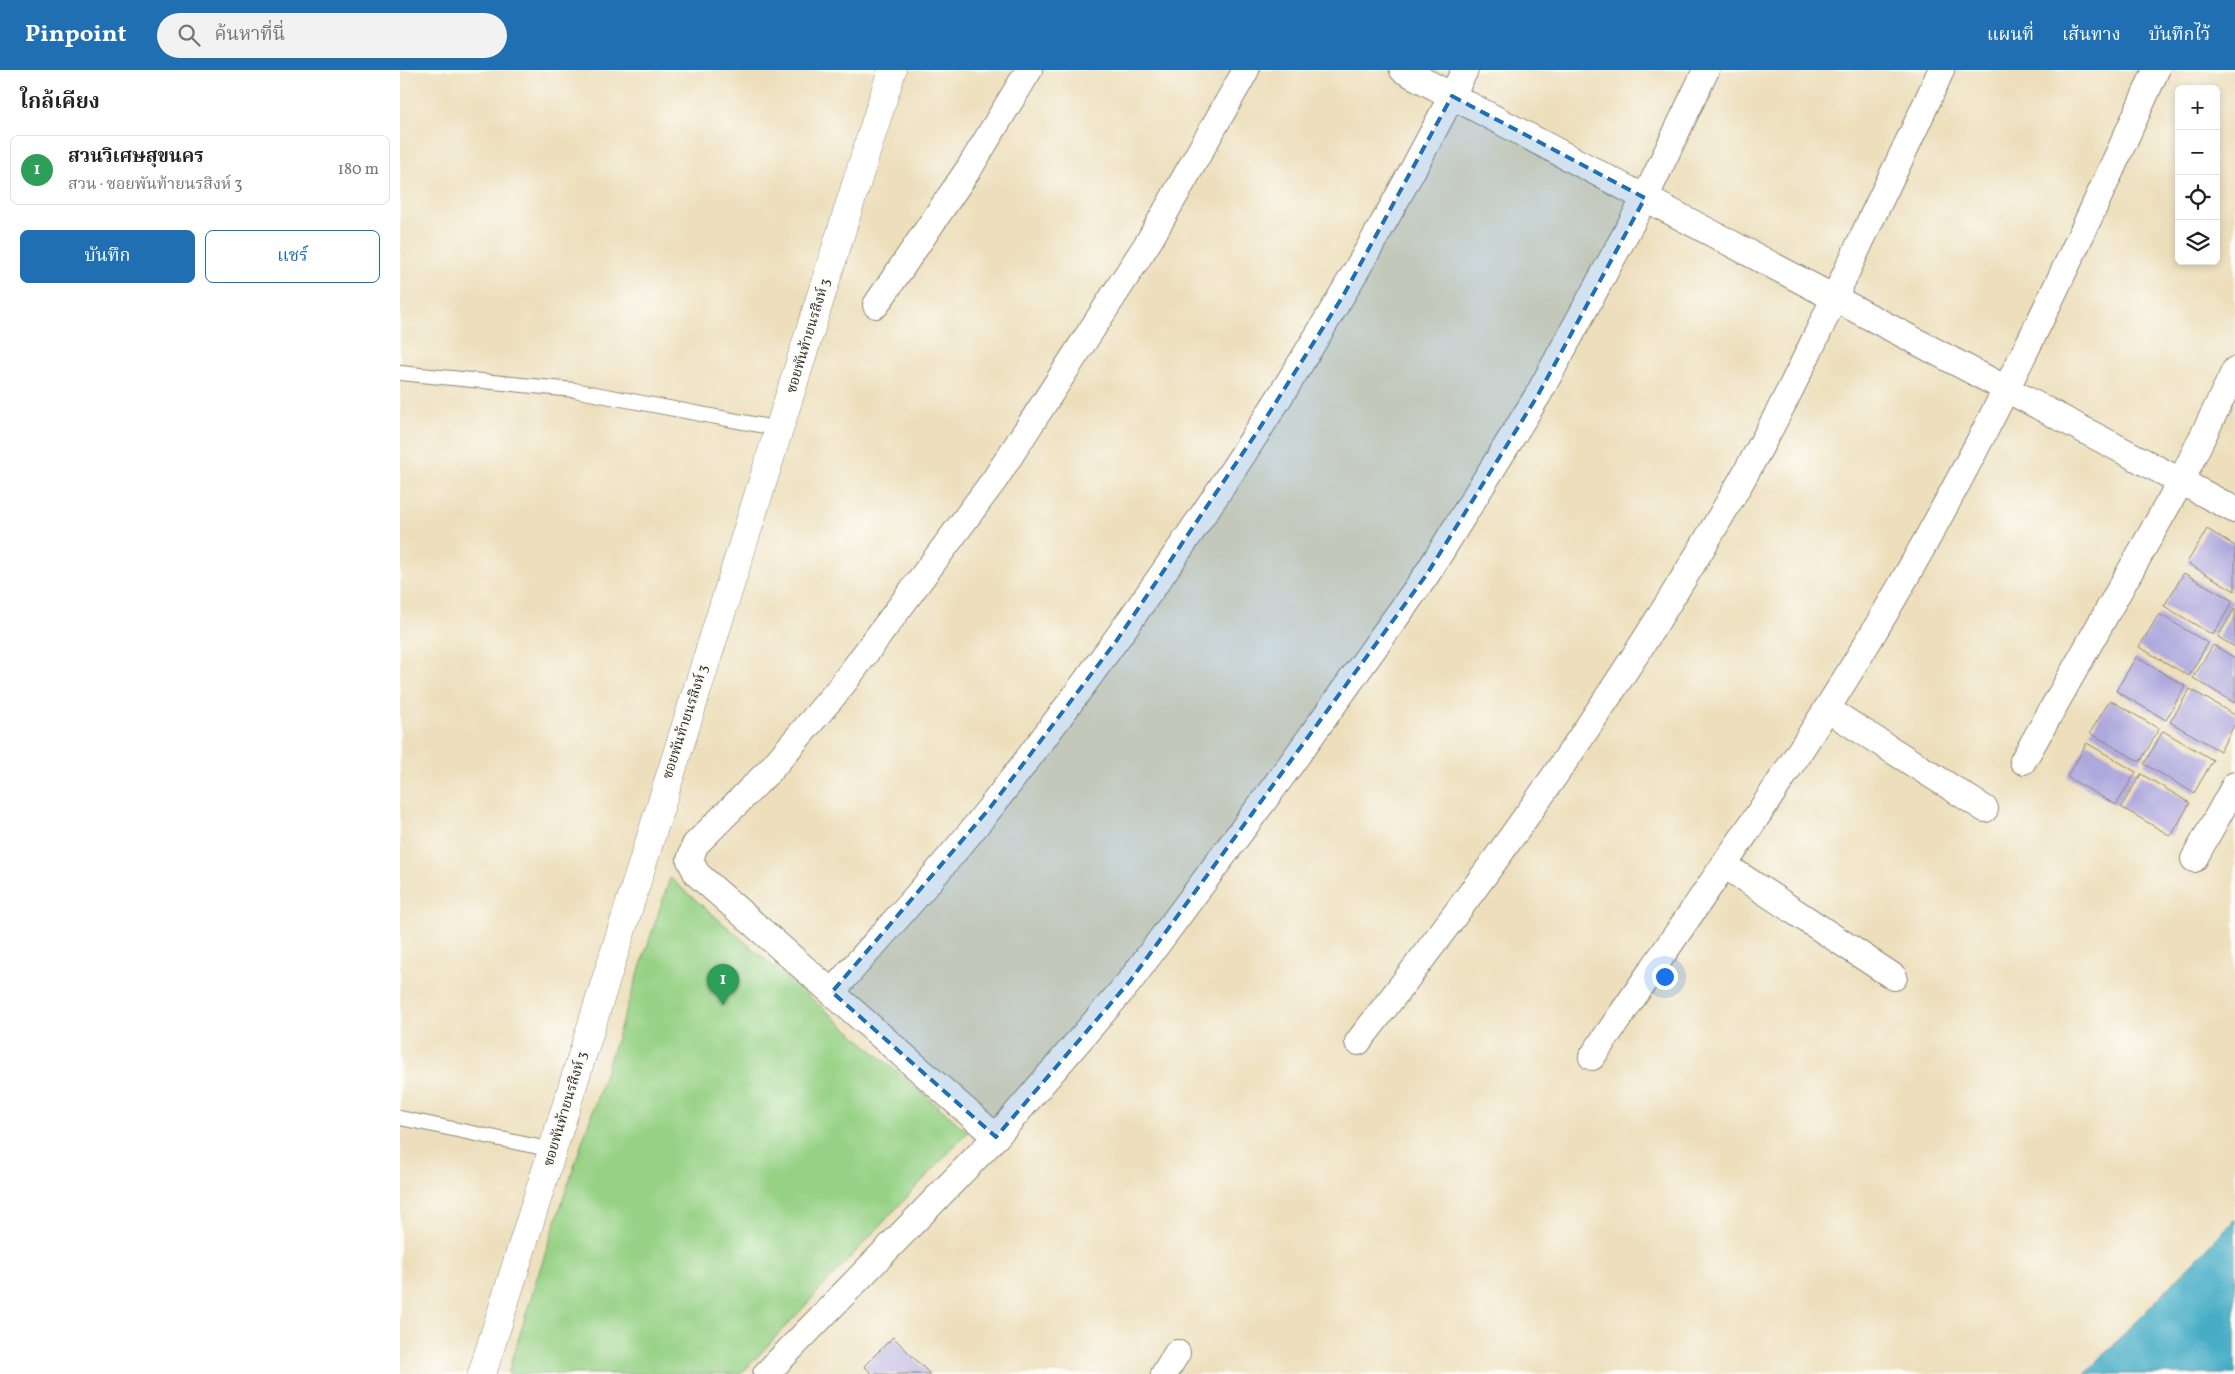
<!DOCTYPE html>
<html lang="th">
<meta charset="utf-8">
<style>
:root{--surface:#fff;--page:#f2f2f2;--text:#222;--muted:#767676;--line:#e0e0e0;--accent:#1f6fb2}
body{margin:0;font-family:Vollkorn,"Noto Serif Thai",serif;background:var(--page);color:var(--text)}
.controls{position:absolute;right:15px;top:15px;display:grid;overflow:hidden;border-radius:8px;box-shadow:0 2px 8px #0003}
.controls button{width:45px;height:45px;display:grid;place-items:center;padding:0;border:0;border-bottom:1px solid var(--line);background:var(--surface);color:var(--text);font:25px sans-serif}
.you{position:absolute;left:1264px;top:906px;width:18px;height:18px;margin:-12px;border:4px solid #fff;border-radius:50%;background:#1a73e8;box-shadow:0 0 0 8px #1a73e833}
.badge{display:grid;place-items:center;width:32px;height:32px;border-radius:50%;background:var(--accent);color:#fff;font-size:16px;font-weight:700}
.pin{position:absolute;translate:-50% -41px;filter:drop-shadow(0 1px 2px #0008)}
.pin::after{content:'';position:absolute;top:26px;width:18px;height:15px;background:inherit;clip-path:polygon(0 0,100% 0,50% 100%)}
.list{margin:0;padding:0;list-style:none}
h2{display:flex;justify-content:space-between;align-items:center;height:65px;margin:0;padding:0 20px;font-size:21px}
h2 small{font-size:16px;font-weight:400;color:var(--muted)}
.list li{display:grid;grid-template-columns:32px 1fr auto;gap:15px;align-items:center;box-sizing:border-box;height:70px;margin:0 10px 10px;padding:0 10px;border:1px solid var(--line);border-radius:8px}
.list b{display:block;font-size:19px;white-space:nowrap}
.list p{margin:0;font-size:16px;white-space:nowrap;color:var(--muted)}
.list em{font-size:16px;font-style:normal;color:var(--muted)}
.actions{display:flex;gap:10px;padding:15px 20px}
.actions a{flex:1;padding:11px 0;border:1px solid var(--accent);border-radius:8px;text-align:center;font-size:18px;color:var(--accent)}
.actions .main{background:var(--accent);color:#fff}
.icon{flex:none;width:28px;height:28px;fill:none;stroke:currentColor;stroke-width:2;stroke-linecap:round;stroke-linejoin:round}
.map{position:relative;flex:none;width:1835px;height:1304px;overflow:hidden}
header{display:flex;align-items:center;gap:30px;box-sizing:border-box;height:70px;padding:0 25px;background:var(--accent);color:#fff}
header strong{font-size:24px}
nav{display:flex;gap:28px;margin-inline-start:auto;font-size:18px}
.search{width:350px;height:45px;background:var(--page);display:flex;align-items:center;gap:12px;box-sizing:border-box;padding:0 18px;border-radius:28px;color:var(--muted);font-size:19px}
main{display:flex}
aside{flex:1;background:var(--surface)}
.map>svg:first-child{display:block}
.green{fill:#96d185;stroke:#607e58}
.water{fill:#47adc6;stroke:#396c78}
.building{fill:#afa8dd}
.lines{fill:none;stroke-linecap:round;stroke-linejoin:round}
.service-casing{stroke:#8c8574;stroke-width:16}
.minor-casing{stroke:#8c8574;stroke-width:28}
.tertiary-casing{stroke:#8c8574;stroke-width:29}
.service{stroke:#fff;stroke-width:14}
.minor{stroke:#fff;stroke-width:26}
.tertiary{stroke:#fff;stroke-width:28}
.marked{fill:#1f6fb2;fill-opacity:0.2;stroke:#1f6fb2;stroke-width:4;stroke-dasharray:10 6;stroke-linejoin:round}
.labels{text-anchor:middle;dominant-baseline:central;stroke-width:5;stroke-linejoin:round;paint-order:stroke}
.street-label{font-size:14px;fill:#2b2b2b;stroke:#fdfcf7}
</style>
<header>
<strong>Pinpoint</strong>
<div class="search"><svg class="icon" aria-label="search" viewBox="0 0 24 24"><circle cx="10" cy="10" r="6"/><path d="M15 15l6 6"/></svg>ค้นหาที่นี่</div>
<nav><a>แผนที่</a><a>เส้นทาง</a><a>บันทึกไว้</a></nav>
</header>
<main>
<aside>
<h2>ใกล้เคียง<small></small></h2>
<ul class="list">
<li><span class="badge" style="background:#2e9e5b">1</span><div><b>สวนวิเศษสุขนคร</b><p>สวน · ซอยพันท้ายนรสิงห์ 3</p></div><em>180 m</em></li>
</ul>
<div class="actions"><a class="main">บันทึก</a><a>แชร์</a></div>
</aside>
<div class="map">
<svg width="1835" height="1304" viewBox="0 0 1835 1304">
<rect width="100%" height="100%" fill="#fdfcf7"/>
<filter id="ink" filterUnits="userSpaceOnUse"><feTurbulence type="fractalNoise" baseFrequency=".02" numOctaves="2"/><feDisplacementMap in="SourceGraphic" scale="10" xChannelSelector="R" yChannelSelector="G"/><feConvolveMatrix kernelMatrix="1 2 1 2 8 2 1 2 1" color-interpolation-filters="sRGB"/></filter>
<filter id="wash" filterUnits="userSpaceOnUse"><feTurbulence type="fractalNoise" baseFrequency=".0096" numOctaves="4" result="noise"/><feDisplacementMap in="SourceGraphic" scale="20" xChannelSelector="R" yChannelSelector="G"/><feGaussianBlur stdDeviation="1.12" result="paint"/><feColorMatrix in="noise" values="0 0 0 0 0 0 0 0 0 0 0 0 0 0 0 0 0 1.4 0 .05"/><feComposite in="paint" operator="in"/></filter>
<g filter="url(#wash)">
<rect width="100%" height="100%" fill="#eddfbc"/>
<path class="green" d="M 270,808 L 568,1062 L 341,1304 L 108,1304 L 135,1214 Z"/>
<path class="water" d="M 1835,1149 L 1835,1304 L 1685,1304 Z"/>
<g id="blocks">
<g class="building">
<path d="M 1807,459 L 1835,476 L 1835,521 L 1787,493 Z"/>
<path d="M 1784,503 L 1833,531 L 1813,565 L 1764,536 Z"/>
<path d="M 1835,538 L 1835,577 L 1818,567 Z"/>
<path d="M 1759,544 L 1808,573 L 1789,606 L 1739,577 Z"/>
<path d="M 1813,575 L 1835,588 L 1835,633 L 1793,608 Z"/>
<path d="M 1736,587 L 1785,616 L 1766,650 L 1716,621 Z"/>
<path d="M 1790,619 L 1835,645 L 1835,654 L 1820,681 L 1770,652 Z"/>
<path d="M 1710,630 L 1759,659 L 1740,692 L 1690,663 Z"/>
<path d="M 1763,661 L 1813,690 L 1794,723 L 1744,694 Z"/>
<path d="M 1687,673 L 1736,702 L 1716,735 L 1667,707 Z"/>
<path d="M 1741,704 L 1790,733 L 1771,766 L 1721,737 Z"/>
<path d="M 493,1267 L 530,1304 L 472,1304 L 464,1296 Z"/>
</g>
</g>
</g>
<g filter="url(#ink)">
<use href="#blocks" fill-opacity="0" stroke="#8c8574" stroke-width="1"/>
<g class="lines">
<defs>
<g id="service">
<path d="M 0,303 L 174,320 L 380,359"/>
<path d="M 0,1048 L 153,1080"/>
</g>
<g id="minor">
<path d="M 1003,0 L 1835,440"/>
<path d="M 476,235 L 570,97 L 629,0"/>
<path d="M 1427,639 L 1585,739"/>
<path d="M 1623,691 L 1781,411 L 1835,300"/>
<path d="M 1794,789 L 1835,715"/>
<path d="M 1324,795 L 1494,907"/>
<path d="M 432,922 C 485,861 540,802 590,738 C 770,507 933,262 1065,0"/>
<path d="M 958,972 C 1099,792 1231,605 1344,406 C 1390,326 1427,243 1466,160 C 1491,107 1518,54 1541,0"/>
<path d="M 1192,987 C 1292,841 1396,696 1485,543 C 1587,368 1674,185 1756,0"/>
<path d="M 596,1067 L 297,804 L 290,790 L 295,775 L 371,699 L 439,619 L 595,409 L 749,171 L 846,0"/>
<path d="M 366,1304 L 596,1067 L 730,911 L 891,694 L 1027,504 L 1138,325 L 1245,128 L 1306,0"/>
<path d="M 764,1304 L 777,1283"/>
</g>
<path id="tertiary" d="M 82,1304 L 492,0"/>
</defs>
<use href="#service" class="service-casing"/>
<use href="#minor" class="minor-casing"/>
<use href="#tertiary" class="tertiary-casing"/>
<use href="#service" class="service"/>
<use href="#minor" class="minor"/>
<use href="#tertiary" class="tertiary"/>
</g>
</g>
<path class="marked" d="M 1052,26 L 1245,128 L 1138,325 L 1027,504 L 730,911 L 596,1067 L 432,922 L 589,739 L 717,570 L 859,359 L 943,226 Z"/>
<g class="labels">
<g class="street-label">
<text transform="translate(409 266) rotate(-73)">ซอยพันท้ายนรสิงห์ 3</text>
<text transform="translate(286 652) rotate(-72)">ซอยพันท้ายนรสิงห์ 3</text>
<text transform="translate(166 1039) rotate(-73)">ซอยพันท้ายนรสิงห์ 3</text>
</g>
</g>
</svg>
<div class="controls">
<button>+</button>
<button>−</button>
<button><svg class="icon" aria-label="locate" viewBox="0 0 24 24"><circle cx="12" cy="12" r="6"/><path d="M12 2v4M12 18v4M2 12h4M18 12h4"/></svg></button>
<button><svg class="icon" aria-label="layers" viewBox="0 0 24 24"><path d="M12 4l9 5-9 5-9-5zM3 14l9 5 9-5"/></svg></button>
</div>
<div class="you"></div>
<div class="pin badge" style="left:323px;top:935px;background:#2e9e5b">1</div>
</div>
</main>
